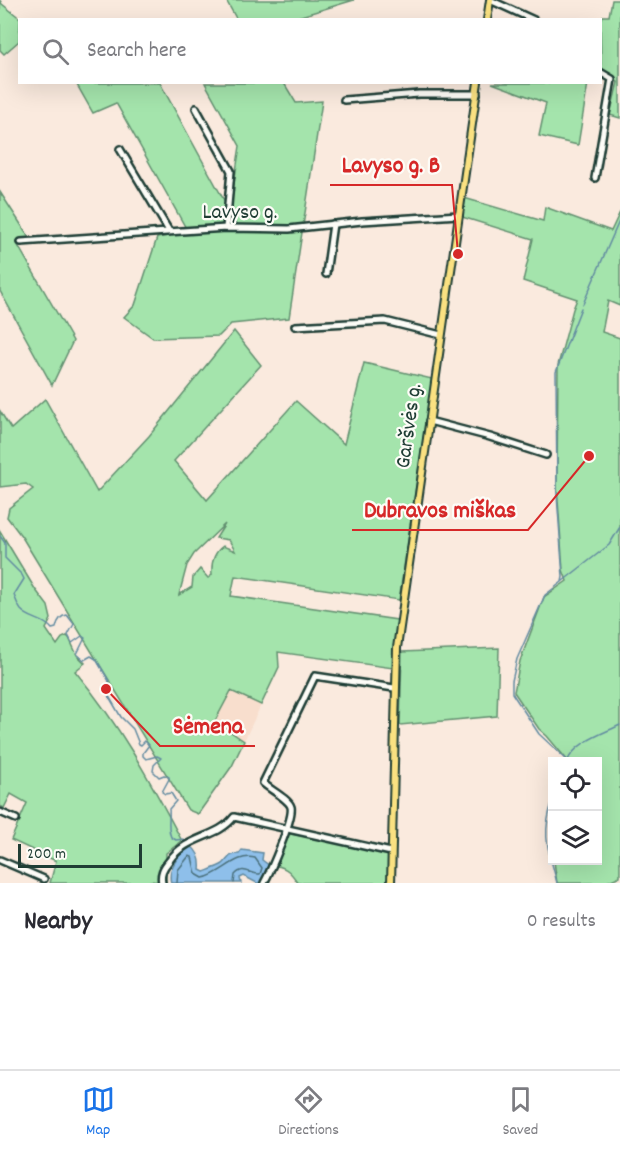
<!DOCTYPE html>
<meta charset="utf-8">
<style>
:root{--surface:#fff;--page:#f7f7f7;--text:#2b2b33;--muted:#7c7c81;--line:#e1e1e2;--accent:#1a73e8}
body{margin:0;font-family:Dekko,sans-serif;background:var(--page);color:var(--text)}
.controls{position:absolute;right:18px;bottom:18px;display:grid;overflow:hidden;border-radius:0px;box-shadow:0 6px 24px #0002}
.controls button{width:54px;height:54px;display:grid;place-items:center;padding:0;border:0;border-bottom:2px solid var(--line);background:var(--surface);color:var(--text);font:30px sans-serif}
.scale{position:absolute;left:18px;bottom:15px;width:124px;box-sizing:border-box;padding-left:6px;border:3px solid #1f3d34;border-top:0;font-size:16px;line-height:21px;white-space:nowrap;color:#1f3d34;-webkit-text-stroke:4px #fdfcf7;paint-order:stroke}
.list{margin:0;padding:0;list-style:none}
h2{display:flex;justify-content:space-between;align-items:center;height:78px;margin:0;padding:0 24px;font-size:26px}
h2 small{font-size:20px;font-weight:400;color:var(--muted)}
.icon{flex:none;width:33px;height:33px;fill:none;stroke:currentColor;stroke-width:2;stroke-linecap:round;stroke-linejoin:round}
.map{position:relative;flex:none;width:620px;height:883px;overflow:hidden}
.search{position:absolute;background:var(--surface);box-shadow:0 6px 24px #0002;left:18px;right:18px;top:18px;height:66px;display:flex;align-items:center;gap:15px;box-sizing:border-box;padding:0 21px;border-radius:0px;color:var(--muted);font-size:22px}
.sheet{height:186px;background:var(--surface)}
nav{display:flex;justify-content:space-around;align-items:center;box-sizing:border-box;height:84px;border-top:2px solid var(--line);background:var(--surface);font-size:16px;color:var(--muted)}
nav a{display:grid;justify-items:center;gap:3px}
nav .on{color:var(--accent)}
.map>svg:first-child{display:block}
.built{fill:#f8decd}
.green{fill:#a4e4ac;stroke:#629070;stroke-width:1.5;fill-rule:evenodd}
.water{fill:#8ebfea;stroke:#628ba1;stroke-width:1.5}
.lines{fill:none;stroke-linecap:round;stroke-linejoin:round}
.shore{stroke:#4b717d;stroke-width:1.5}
.stream{stroke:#628ba1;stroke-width:1.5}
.minor-casing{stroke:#1f3d34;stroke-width:10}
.major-casing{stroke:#1f3d34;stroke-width:10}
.minor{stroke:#fdfcf7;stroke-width:5}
.major{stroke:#fae181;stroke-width:6}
.labels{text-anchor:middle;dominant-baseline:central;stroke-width:4.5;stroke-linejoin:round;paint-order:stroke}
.street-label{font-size:22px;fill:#1f3d34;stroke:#fdfcf7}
.leader{fill:none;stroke:#d62828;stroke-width:2}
.callout-dot{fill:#d62828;stroke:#fdfcf7;stroke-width:2}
.callout-label{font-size:24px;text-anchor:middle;font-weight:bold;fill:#d62828;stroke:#fdfcf7;stroke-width:4.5;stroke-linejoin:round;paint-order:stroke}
</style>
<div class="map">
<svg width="620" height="883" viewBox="0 0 620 883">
<rect width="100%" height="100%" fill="#faeade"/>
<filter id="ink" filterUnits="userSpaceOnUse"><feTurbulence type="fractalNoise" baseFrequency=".0167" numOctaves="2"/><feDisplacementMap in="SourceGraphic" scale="12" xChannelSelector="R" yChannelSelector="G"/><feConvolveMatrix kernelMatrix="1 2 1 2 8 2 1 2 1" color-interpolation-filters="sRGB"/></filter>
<g filter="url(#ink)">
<path class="built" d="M 231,691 L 261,705 L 244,741 L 215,721 Z"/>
<g class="green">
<path d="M 0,0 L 2,4 L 21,19 L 20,20 L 19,41 L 4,54 L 0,50 Z"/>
<path d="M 226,0 L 354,0 L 294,18 L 295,19 L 237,20 Z"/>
<path d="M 612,0 L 620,0 L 620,118 L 610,115 L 618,82 L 601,71 L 600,20 L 603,16 L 609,16 Z"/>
<path d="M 76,83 L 160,83 L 225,202 L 231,202 L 240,146 L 205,83 L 284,83 L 296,103 L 322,101 L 289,318 L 231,324 L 219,336 L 153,338 L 124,317 L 135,305 L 157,238 L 188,232 L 116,103 L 93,113 Z"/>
<path d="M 492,83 L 588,83 L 578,145 L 539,136 L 546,103 Z"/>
<path d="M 0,192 L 29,237 L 16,242 L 73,341 L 52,385 L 0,291 Z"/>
<path d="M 464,198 L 543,221 L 545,207 L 611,231 L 620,212 L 620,306 L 608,301 L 602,332 L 620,338 L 620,876 L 605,883 L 557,883 L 554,861 L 598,860 L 598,762 L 568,761 L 547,736 L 539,729 L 514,692 L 520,661 L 544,597 L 567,581 L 563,570 L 557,486 L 558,365 L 573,309 L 577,299 L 523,281 L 533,239 L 462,217 Z"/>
<path d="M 234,331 L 261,365 L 174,461 L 207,500 L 296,401 L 344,444 L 364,363 L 432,379 L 399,600 L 235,576 L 231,596 L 397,620 L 393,668 L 278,652 L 279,667 L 261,705 L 231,691 L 215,721 L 244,741 L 232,766 L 198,814 L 188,810 L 22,537 L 7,517 L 9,508 L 33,489 L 26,484 L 0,487 L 0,411 L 11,429 L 45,399 L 97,492 L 149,436 ZM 225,524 L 216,538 L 229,540 L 235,551 L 223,546 C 213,553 211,563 212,575 L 208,578 L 200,569 L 193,577 L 192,587 L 179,595 L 187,565 L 194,554 Z"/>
<path d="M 0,531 L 35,589 L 48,606 L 51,619 L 46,629 L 57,645 L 62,638 L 67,636 L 69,638 L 77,655 L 85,663 L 75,671 C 119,724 150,780 182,841 L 166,853 L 166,883 L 151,881 L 146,883 L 50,883 L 56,861 L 11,840 L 27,803 L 11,794 L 4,808 L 0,806 Z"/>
<path d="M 499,648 L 497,716 L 400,725 L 402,652 Z"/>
<path d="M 286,833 L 383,852 L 389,857 L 388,883 L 298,883 C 292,874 287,867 276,866 Z"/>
</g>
<path class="water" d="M 191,846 C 199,852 201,861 200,870 L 204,872 C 209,870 218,867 223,864 C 229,858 229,854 239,854 L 242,850 L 263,853 L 262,860 L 270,866 L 262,883 L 257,883 L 244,876 L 240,878 L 241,883 L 171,883 C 167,868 179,854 191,846 Z"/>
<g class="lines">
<path class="shore" d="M 177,883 L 178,870 L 189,856 L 192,857 L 196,874 L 203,878 C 223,874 235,853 255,858 L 262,868 L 260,874 C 250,875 244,865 235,875 L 234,883"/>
<g class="stream">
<path d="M 583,304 L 620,219"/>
<path d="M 0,536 L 5,543 L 5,558 L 22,575 L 24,579 L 14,595 C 16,600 18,606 21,610 C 30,620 43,618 52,629 L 56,628 C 57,622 60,616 67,615 L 74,624 L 68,635 L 72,643 L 82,636 L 85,638 L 77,654 L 84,660 L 91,656 L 96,659 L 109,681 L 107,693 L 121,717 L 133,729 L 139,744 L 141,745 L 145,741 L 149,745 L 143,753 L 143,756 L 146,759 L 157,756 L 161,758 L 154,765 L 153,771 L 159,777 L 164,775 L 169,777 L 169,779 L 162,792 L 165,794 L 171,793 L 176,801 L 169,809 C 170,819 167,828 171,837 L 176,840 L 184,839 L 185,841"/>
<path d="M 563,581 L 609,545 L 620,527"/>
<path d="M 567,760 L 539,734 L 512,693 L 512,681 L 517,659 L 545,595 L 562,582 L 563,577 L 557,495 L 556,372 L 581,308"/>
<path d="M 567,762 C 575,742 602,734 620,725"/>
<path d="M 552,803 C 541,837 549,850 557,883"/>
</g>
<defs>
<g id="minor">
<path d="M 490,0 L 534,20"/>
<path d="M 344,100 L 419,94 L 477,94"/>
<path d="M 196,108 L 231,171 L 226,228"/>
<path d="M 120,149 L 169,231"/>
<path d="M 595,178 L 612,79 L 600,72"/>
<path d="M 21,242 L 226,228 L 289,229 L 362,221 L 459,215"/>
<path d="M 326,274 L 333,224"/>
<path d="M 295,326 L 385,321 L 441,335"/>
<path d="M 429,421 L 490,437 L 546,455"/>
<path d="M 0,812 L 16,819"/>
<path d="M 0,860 L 44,879"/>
<path d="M 162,883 C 160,874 163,868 169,861 C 187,835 217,839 234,817 L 391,852"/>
<path d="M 264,883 C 270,872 294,818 291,807 C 289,799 269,789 263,783 L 315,676 L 394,688"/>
</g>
<g id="major">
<path d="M 487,20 L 490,0"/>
<path d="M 391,883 L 397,648 L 478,82"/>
</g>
</defs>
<use href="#minor" class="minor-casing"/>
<use href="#major" class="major-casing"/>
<use href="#minor" class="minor"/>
<use href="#major" class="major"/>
</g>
</g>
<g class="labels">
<g class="street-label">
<text x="240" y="213">Lavyso g.</text>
<text transform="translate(410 426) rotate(-82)">Garšvės g.</text>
</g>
</g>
<path class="leader" d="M458 254L452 185H330M589 456L528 530H352M106 689L160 746H255"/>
<g class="callout-dot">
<circle cx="458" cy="254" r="6"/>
<circle cx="589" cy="456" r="6"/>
<circle cx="106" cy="689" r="6"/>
</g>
<g class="callout-label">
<text x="391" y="172">Lavyso g. B</text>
<text x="440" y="517">Dubravos miškas</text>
<text x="208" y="733">Sėmena</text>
</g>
</svg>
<div class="controls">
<button><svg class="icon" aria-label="locate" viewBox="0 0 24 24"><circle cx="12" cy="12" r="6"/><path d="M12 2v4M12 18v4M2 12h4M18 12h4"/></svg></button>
<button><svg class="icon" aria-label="layers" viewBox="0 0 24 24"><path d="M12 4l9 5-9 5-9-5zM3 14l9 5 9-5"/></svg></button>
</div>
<div class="scale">200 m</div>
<div class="search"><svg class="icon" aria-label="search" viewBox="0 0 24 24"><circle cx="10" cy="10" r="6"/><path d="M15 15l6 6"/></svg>Search here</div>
</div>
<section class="sheet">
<h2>Nearby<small>0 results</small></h2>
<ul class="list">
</ul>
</section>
<nav>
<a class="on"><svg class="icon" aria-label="map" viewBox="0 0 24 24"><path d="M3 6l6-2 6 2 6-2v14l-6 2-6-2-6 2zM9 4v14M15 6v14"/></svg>Map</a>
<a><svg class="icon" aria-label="directions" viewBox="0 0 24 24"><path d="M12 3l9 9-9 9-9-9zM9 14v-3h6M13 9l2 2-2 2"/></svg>Directions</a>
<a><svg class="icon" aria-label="saved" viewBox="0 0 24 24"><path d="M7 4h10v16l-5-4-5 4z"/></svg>Saved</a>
</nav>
